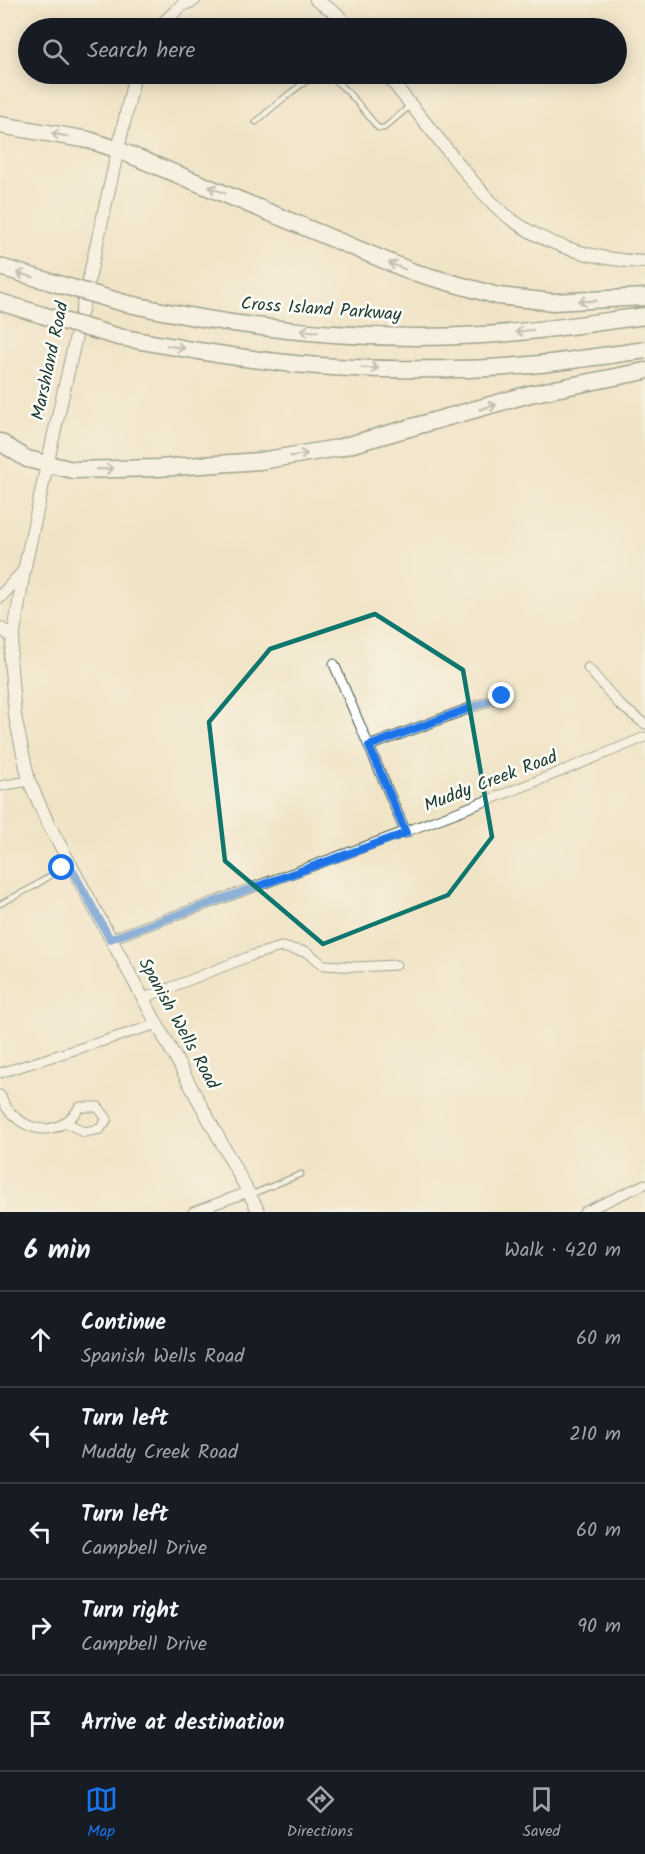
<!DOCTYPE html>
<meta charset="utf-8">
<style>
:root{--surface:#171b24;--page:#20242c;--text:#f1f3f6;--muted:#9ea1a6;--line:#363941;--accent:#1a73e8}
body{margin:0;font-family:Kalam,sans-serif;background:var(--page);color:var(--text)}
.stop{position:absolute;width:18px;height:18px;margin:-14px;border:4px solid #1a73e8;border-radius:50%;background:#fff}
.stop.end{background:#1a73e8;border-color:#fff;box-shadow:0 2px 6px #0008}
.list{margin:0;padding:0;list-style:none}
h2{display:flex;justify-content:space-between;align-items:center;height:78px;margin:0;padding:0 24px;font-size:26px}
h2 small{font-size:20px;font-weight:400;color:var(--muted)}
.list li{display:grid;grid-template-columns:39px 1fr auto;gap:18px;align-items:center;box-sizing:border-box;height:96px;padding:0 24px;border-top:2px solid var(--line)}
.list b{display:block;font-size:22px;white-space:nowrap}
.list p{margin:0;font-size:20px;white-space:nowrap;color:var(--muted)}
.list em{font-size:20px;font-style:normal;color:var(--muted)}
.icon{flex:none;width:33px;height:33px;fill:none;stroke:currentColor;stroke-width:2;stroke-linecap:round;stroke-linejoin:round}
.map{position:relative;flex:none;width:645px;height:1212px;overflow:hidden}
.search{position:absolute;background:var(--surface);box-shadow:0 3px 15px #0003;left:18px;right:18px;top:18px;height:66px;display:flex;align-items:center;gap:15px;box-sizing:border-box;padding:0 21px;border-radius:33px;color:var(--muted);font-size:22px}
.sheet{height:558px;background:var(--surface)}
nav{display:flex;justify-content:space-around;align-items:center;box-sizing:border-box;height:84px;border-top:2px solid var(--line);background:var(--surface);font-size:16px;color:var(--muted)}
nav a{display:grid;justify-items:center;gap:3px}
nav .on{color:var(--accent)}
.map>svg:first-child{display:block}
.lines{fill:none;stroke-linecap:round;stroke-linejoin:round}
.lane-casing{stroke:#3e564a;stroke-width:7}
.street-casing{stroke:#3e564a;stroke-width:11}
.secondary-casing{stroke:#3e564a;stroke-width:14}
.highway-casing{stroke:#3e564a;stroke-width:19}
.lane{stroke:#fff;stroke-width:4.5}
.street{stroke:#fff;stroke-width:9}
.secondary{stroke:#fff;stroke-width:12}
.highway{stroke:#fff;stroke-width:16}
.highway-bridge-casing{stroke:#3e564a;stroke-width:19;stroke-linecap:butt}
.highway-bridge{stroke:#fff;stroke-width:16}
.oneway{stroke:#8f9e9a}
.route{stroke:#1a73e8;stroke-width:8}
.marked{fill:none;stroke:#0f766e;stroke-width:4.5;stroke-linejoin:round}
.labels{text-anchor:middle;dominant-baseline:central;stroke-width:5;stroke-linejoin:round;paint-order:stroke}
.street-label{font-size:18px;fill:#1f3d34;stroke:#fdfcf7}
</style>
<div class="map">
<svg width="645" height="1212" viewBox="0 0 645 1212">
<rect width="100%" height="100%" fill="#fdfcf7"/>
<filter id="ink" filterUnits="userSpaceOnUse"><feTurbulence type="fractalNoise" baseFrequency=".0167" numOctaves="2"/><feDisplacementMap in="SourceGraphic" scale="12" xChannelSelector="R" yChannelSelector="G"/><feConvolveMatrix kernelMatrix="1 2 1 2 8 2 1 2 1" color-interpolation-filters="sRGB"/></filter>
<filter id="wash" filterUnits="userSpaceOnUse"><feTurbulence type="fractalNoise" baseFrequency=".008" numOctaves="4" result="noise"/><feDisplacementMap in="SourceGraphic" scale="24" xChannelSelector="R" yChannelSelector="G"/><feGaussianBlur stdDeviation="1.35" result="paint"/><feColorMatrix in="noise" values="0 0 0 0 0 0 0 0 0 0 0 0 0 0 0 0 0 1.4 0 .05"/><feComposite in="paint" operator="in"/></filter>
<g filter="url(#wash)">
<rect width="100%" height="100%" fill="#f0e4c6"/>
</g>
<g filter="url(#ink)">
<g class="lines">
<defs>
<g id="lane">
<path d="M 256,122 C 267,112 308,76 320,75 C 337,73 367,115 378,128 L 384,128 L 411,105"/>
<path d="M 0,904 L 31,888 L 69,864"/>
<path d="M 250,1195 L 301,1174"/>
</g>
<g id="street">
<path d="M 334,664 L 406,833"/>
<path d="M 588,668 L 620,705 L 645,724"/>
<path d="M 369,746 L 502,696"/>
<path d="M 0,786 L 29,781"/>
<path d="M 110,939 C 290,874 469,811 645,737"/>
<path d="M 144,998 L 253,955 L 281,947 L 307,952 L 324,965 L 356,967 L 396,965"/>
<path d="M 0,1073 L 158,1024"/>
<path d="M 0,1095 C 3,1100 5,1107 9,1111 C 33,1136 60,1135 80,1107 L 98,1107 L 107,1119 L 100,1129 L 84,1132 L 67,1123"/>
<path d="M 193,1212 L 248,1192"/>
<path d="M 584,1212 L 645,1184"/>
</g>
<g id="secondary">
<path d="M 316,0 L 338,15 L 349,28"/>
<path d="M 158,28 L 182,5 L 194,0"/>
<path d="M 135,74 L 47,465 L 24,571 L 10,658 L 15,716 L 22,749 L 29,781 L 48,823 L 259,1212"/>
<path d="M 386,74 C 407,100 428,126 449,152 C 465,172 481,193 501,211 C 540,245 594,260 645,262"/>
<path d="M 0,597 L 23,572"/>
<path d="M 0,628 L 13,637"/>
</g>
<g id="highway">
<path d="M 0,125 L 89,140 L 116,149 L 413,272 L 498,296 L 553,302 L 645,297"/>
<path d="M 0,267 L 51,282"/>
<path d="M 0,302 L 42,315"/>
<path d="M 124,303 C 241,329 362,342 482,335 C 536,332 591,323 645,316"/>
<path d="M 119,337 C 174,347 229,357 286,363 C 341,369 398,370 454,369 C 518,369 582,359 645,350"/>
<path d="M 0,442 L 27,459 L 73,470 L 158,468 L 260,461 L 338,448 L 530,394 L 645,371"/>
</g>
</defs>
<use href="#lane" class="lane-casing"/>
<use href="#street" class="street-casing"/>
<use href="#secondary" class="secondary-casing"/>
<use href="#highway" class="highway-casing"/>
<use href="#lane" class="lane"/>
<use href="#street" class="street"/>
<use href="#secondary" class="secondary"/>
<use href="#highway" class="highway"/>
<defs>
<g id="highway-bridge">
<path d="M 51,282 L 124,303"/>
<path d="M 42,315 L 119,337"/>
</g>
</defs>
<use href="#highway-bridge" class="highway-bridge-casing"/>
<use href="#highway-bridge" class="highway-bridge"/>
</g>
<defs><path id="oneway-shaft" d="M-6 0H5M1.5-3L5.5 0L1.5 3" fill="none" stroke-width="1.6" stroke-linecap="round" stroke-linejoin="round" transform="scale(1.5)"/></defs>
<g class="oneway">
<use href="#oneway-shaft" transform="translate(60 135) rotate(-170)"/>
<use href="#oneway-shaft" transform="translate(217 190) rotate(-157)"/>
<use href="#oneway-shaft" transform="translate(397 266) rotate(-157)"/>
<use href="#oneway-shaft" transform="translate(25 275) rotate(-165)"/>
<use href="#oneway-shaft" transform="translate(587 301) rotate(178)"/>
<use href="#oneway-shaft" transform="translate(309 331) rotate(-175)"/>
<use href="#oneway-shaft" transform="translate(524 331) rotate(173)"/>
<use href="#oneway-shaft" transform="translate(176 347) rotate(10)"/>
<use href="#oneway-shaft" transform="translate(370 368) rotate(1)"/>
<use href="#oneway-shaft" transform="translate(488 407) rotate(-16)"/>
<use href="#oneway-shaft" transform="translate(299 455) rotate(-9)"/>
<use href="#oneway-shaft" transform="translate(105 469) rotate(-1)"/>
</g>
</g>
<g class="lines" filter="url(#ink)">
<path class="route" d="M 62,868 L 69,864 L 110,939 L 406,833 L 369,746 L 502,696"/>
</g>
<path d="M0 0H645V1212H0ZM 375,614 L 463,670 L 492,837 L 448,895 L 323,944 L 225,861 L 209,722 L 270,649 Z" fill="#f0e4c6" fill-opacity=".55" fill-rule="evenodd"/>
<path class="marked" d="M 375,614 L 463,670 L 492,837 L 448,895 L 323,944 L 225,861 L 209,722 L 270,649 Z"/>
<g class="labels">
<g class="street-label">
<text transform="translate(321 310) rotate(4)">Cross Island Parkway</text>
<text transform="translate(51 361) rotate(-78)">Marshland Road</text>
<text transform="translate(491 782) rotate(-21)">Muddy Creek Road</text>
<text transform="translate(178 1024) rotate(61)">Spanish Wells Road</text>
</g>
</g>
</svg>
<div class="stop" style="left:62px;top:868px"></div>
<div class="stop end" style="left:502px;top:696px"></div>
<div class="search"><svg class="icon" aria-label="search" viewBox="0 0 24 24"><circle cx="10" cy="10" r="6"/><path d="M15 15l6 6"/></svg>Search here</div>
</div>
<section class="sheet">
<h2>6 min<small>Walk · 420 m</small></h2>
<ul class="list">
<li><svg class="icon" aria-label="ahead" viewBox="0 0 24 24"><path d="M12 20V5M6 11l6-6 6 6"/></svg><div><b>Continue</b><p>Spanish Wells Road</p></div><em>60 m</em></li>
<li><svg class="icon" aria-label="left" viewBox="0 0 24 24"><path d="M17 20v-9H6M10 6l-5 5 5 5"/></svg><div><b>Turn left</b><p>Muddy Creek Road</p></div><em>210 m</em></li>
<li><svg class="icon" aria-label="left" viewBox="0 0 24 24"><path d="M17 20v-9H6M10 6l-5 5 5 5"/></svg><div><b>Turn left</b><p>Campbell Drive</p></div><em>60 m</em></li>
<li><svg class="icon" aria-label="right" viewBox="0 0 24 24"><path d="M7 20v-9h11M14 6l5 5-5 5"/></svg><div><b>Turn right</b><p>Campbell Drive</p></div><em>90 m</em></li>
<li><svg class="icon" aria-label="arrive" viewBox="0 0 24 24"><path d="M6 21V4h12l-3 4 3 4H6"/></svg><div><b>Arrive at destination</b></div></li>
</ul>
</section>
<nav>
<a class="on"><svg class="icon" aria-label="map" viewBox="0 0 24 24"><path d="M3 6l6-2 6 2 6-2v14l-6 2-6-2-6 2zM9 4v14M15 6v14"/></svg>Map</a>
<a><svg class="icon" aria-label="directions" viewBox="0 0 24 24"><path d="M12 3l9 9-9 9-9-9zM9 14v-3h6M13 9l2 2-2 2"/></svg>Directions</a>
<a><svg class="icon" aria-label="saved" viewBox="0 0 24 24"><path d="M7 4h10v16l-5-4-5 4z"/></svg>Saved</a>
</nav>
